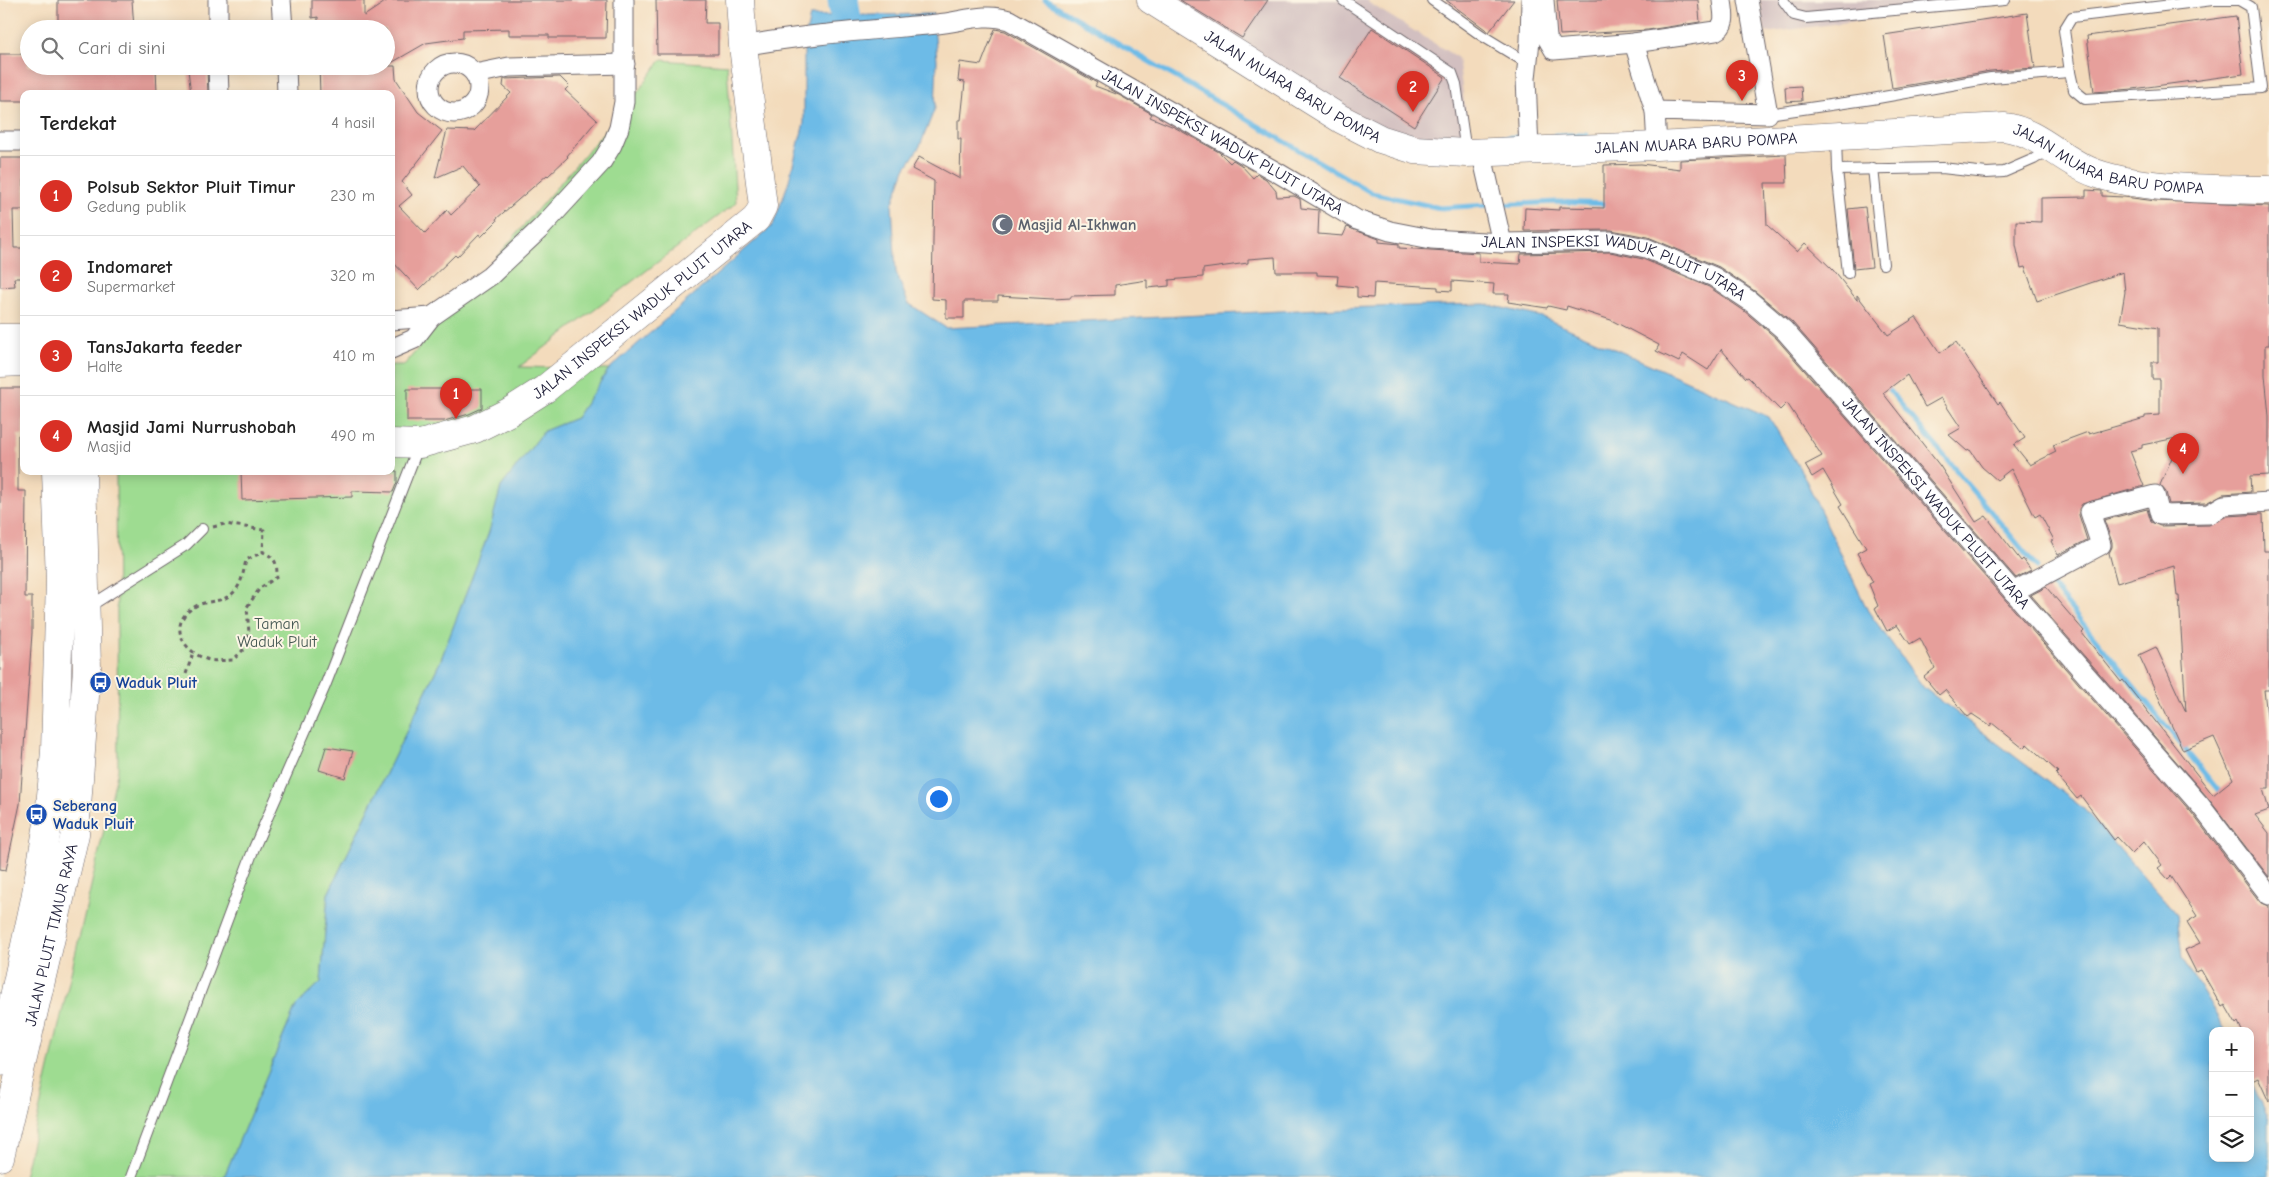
<!DOCTYPE html>
<html lang="id">
<meta charset="utf-8">
<style>
:root{--surface:#fff;--page:#f6f6f6;--text:#222;--muted:#767676;--line:#e0e0e0;--accent:#d93025}
body{margin:0;font-family:"Comic Neue",sans-serif;background:var(--page);color:var(--text)}
.controls{position:absolute;right:15px;bottom:15px;display:grid;overflow:hidden;border-radius:10px;box-shadow:0 2px 12px #0003}
.controls button{width:45px;height:45px;display:grid;place-items:center;padding:0;border:0;border-bottom:1px solid var(--line);background:var(--surface);color:var(--text);font:25px sans-serif}
.you{position:absolute;left:938px;top:798px;width:18px;height:18px;margin:-12px;border:4px solid #fff;border-radius:50%;background:#1a73e8;box-shadow:0 0 0 8px #1a73e833}
.badge{display:grid;place-items:center;width:32px;height:32px;border-radius:50%;background:var(--accent);color:#fff;font-size:16px;font-weight:700}
.pin{position:absolute;translate:-50% -41px;filter:drop-shadow(0 1px 2px #0008)}
.pin::after{content:'';position:absolute;top:26px;width:18px;height:15px;background:inherit;clip-path:polygon(0 0,100% 0,50% 100%)}
.list{margin:0;padding:0;list-style:none}
h2{display:flex;justify-content:space-between;align-items:center;height:65px;margin:0;padding:0 20px;font-size:21px}
h2 small{font-size:16px;font-weight:400;color:var(--muted)}
.list li{display:grid;grid-template-columns:32px 1fr auto;gap:15px;align-items:center;box-sizing:border-box;height:80px;padding:0 20px;border-top:1px solid var(--line)}
.list b{display:block;font-size:19px;white-space:nowrap}
.list p{margin:0;font-size:16px;white-space:nowrap;color:var(--muted)}
.list em{font-size:16px;font-style:normal;color:var(--muted)}
.icon{flex:none;width:28px;height:28px;fill:none;stroke:currentColor;stroke-width:2;stroke-linecap:round;stroke-linejoin:round}
.map{position:relative;flex:none;width:2269px;height:1177px;overflow:hidden}
.search{position:absolute;background:var(--surface);box-shadow:0 2px 12px #0003;left:20px;top:20px;width:375px;height:55px;display:flex;align-items:center;gap:12px;box-sizing:border-box;padding:0 18px;border-radius:28px;color:var(--muted);font-size:19px}
.panel{position:absolute;background:var(--surface);box-shadow:0 2px 12px #0003;left:20px;top:90px;width:375px;height:385px;border-radius:10px}
.map>svg:first-child{display:block}
.industrial{fill:#d2bfc0}
.green{fill:#9edc91;stroke:#607f66}
.water{fill:#6dbbe7;stroke:#486e91}
.lines{fill:none;stroke-linecap:round;stroke-linejoin:round}
.stream{stroke:#6dbbe7;stroke-width:5}
.river{stroke:#6dbbe7;stroke-width:31}
.building{fill:#e69f9b}
.lane-casing{stroke:#6b6368;stroke-width:12}
.street-casing{stroke:#6b6368;stroke-width:21}
.secondary-casing{stroke:#6b6368;stroke-width:29}
.path{stroke:#6b6368;stroke-width:3;stroke-dasharray:4 4;stroke-linecap:butt}
.lane{stroke:#fff;stroke-width:10}
.street{stroke:#fff;stroke-width:19}
.secondary{stroke:#fff;stroke-width:28}
.labels{text-anchor:middle;dominant-baseline:central;stroke-width:4;stroke-linejoin:round;paint-order:stroke}
.street-label{font-size:16px;fill:#22223b;stroke:#fcf5e5}
.worship-label{font-size:16px;font-weight:bold;fill:#5b616d;stroke:#fcf5e5;text-anchor:start}
.park-label{font-size:16px;fill:#475a55;stroke:#fcf5e5}
.transit-label{font-size:16px;font-weight:bold;fill:#164399;stroke:#fcf5e5;text-anchor:start}
</style>
<div class="map">
<svg width="2269" height="1177" viewBox="0 0 2269 1177">
<rect width="100%" height="100%" fill="#fcf5e5"/>
<filter id="ink" filterUnits="userSpaceOnUse"><feTurbulence type="fractalNoise" baseFrequency=".02" numOctaves="2"/><feDisplacementMap in="SourceGraphic" scale="10" xChannelSelector="R" yChannelSelector="G"/><feConvolveMatrix kernelMatrix="1 2 1 2 8 2 1 2 1" color-interpolation-filters="sRGB"/></filter>
<filter id="wash" filterUnits="userSpaceOnUse"><feTurbulence type="fractalNoise" baseFrequency=".0096" numOctaves="4" result="noise"/><feDisplacementMap in="SourceGraphic" scale="20" xChannelSelector="R" yChannelSelector="G"/><feGaussianBlur stdDeviation="1.12" result="paint"/><feColorMatrix in="noise" values="0 0 0 0 0 0 0 0 0 0 0 0 0 0 0 0 0 1.4 0 .05"/><feComposite in="paint" operator="in"/></filter>
<g filter="url(#wash)">
<rect width="100%" height="100%" fill="#f3dbbc"/>
<g class="industrial">
<path d="M 1160,0 L 1368,0 L 1369,3 L 1458,58 L 1471,152 L 1415,148 Z"/>
<path d="M 1760,0 L 2014,0 L 1765,33 Z"/>
</g>
<path class="green" d="M 661,60 L 727,65 L 736,203 L 519,367 L 609,369 L 576,418 L 544,431 L 501,487 L 490,532 L 440,662 L 328,894 L 321,982 L 296,1006 L 224,1177 L 24,1177 L 118,769 L 116,471 L 391,471 L 391,365 L 404,365 L 634,97 Z"/>
<path class="water" d="M 933,14 L 937,60 L 935,108 L 920,146 L 905,169 L 892,205 L 896,272 L 908,303 L 946,328 L 1339,308 L 1485,304 L 1542,317 L 1769,417 L 1803,474 L 1868,611 L 1924,688 L 2083,808 L 2177,914 L 2182,958 L 2226,1031 L 2213,1031 L 2213,1158 L 2250,1158 L 2250,1079 L 2269,1120 L 2269,1177 L 224,1177 L 296,1006 L 321,982 L 328,894 L 440,662 L 489,532 L 501,487 L 544,431 L 576,418 L 609,369 L 773,225 L 788,184 L 804,123 L 804,43 L 810,16 Z"/>
<g class="lines">
<g class="stream">
<path d="M 1045,0 L 1372,193 L 1440,208 L 1489,205"/>
<path d="M 1555,135 L 1587,135"/>
<path d="M 1494,138 L 1519,137"/>
<path d="M 1498,205 L 1557,202 L 1609,204"/>
<path d="M 1885,385 L 2037,567"/>
<path d="M 2050,583 L 2222,795"/>
</g>
<path class="river" d="M 843,0 L 852,57"/>
</g>
<g id="blocks">
<g class="building">
<path d="M 58,0 L 132,0 L 134,29 L 58,29 Z"/>
<path d="M 312,0 L 364,0 L 364,16 L 388,0 L 607,0 L 606,38 L 549,38 L 549,35 L 509,35 L 509,29 L 463,30 L 463,38 L 426,43 L 386,66 L 386,29 L 318,29 L 318,17 L 312,18 Z"/>
<path d="M 656,0 L 706,0 L 705,23 L 718,23 L 718,54 L 657,54 Z"/>
<path d="M 1180,0 L 1268,0 L 1242,38 Z"/>
<path d="M 1446,0 L 1514,0 L 1489,32 Z"/>
<path d="M 1557,0 L 1698,0 L 1700,22 L 1648,30 L 1560,35 Z"/>
<path d="M 2027,13 L 2035,68 L 1990,71 L 1892,88 L 1884,35 Z"/>
<path d="M 2236,16 L 2243,74 L 2133,89 L 2094,92 L 2087,36 Z"/>
<path d="M 1372,28 L 1445,77 L 1414,126 L 1340,78 Z"/>
<path d="M 995,29 L 1005,31 L 1097,83 L 1095,86 L 1119,95 L 1152,114 L 1150,117 L 1174,127 L 1219,152 L 1230,163 L 1233,160 L 1241,165 L 1253,178 L 1257,174 L 1266,179 L 1276,191 L 1277,197 L 1294,196 L 1300,199 L 1301,208 L 1319,210 L 1318,234 L 1343,236 L 1347,227 L 1379,239 L 1379,242 L 1399,244 L 1399,248 L 1479,253 L 1479,262 L 1520,264 L 1521,254 L 1610,252 L 1643,259 L 1709,287 L 1743,310 L 1776,338 L 2191,812 L 2260,902 L 2269,906 L 2269,1102 L 2258,1078 L 2250,1082 L 2250,1031 L 2242,1031 L 2238,1022 L 2236,1024 L 2225,1005 L 2222,1007 L 2201,970 L 2196,972 L 2185,950 L 2200,943 L 2187,922 L 2197,916 L 2171,876 L 2168,879 L 2158,868 L 2162,865 L 2144,841 L 2132,853 L 2117,837 L 2114,840 L 2081,796 L 2077,799 L 2056,774 L 2058,772 L 2027,744 L 2023,748 L 1992,723 L 1990,726 L 1972,714 L 1968,717 L 1945,690 L 1939,695 L 1924,677 L 1935,668 L 1920,638 L 1910,644 L 1897,625 L 1887,631 L 1875,608 L 1878,606 L 1869,584 L 1873,582 L 1857,553 L 1866,548 L 1840,506 L 1843,504 L 1823,470 L 1812,477 L 1805,465 L 1822,456 L 1787,403 L 1780,410 L 1748,377 L 1746,378 L 1721,349 L 1708,370 L 1683,354 L 1679,362 L 1656,351 L 1659,345 L 1611,320 L 1567,306 L 1566,310 L 1548,306 L 1547,308 L 1508,302 L 1509,294 L 1493,294 L 1494,284 L 1452,281 L 1452,291 L 1438,290 L 1438,287 L 1374,283 L 1373,298 L 1357,297 L 1357,287 L 1337,285 L 1338,276 L 1317,275 L 1317,272 L 1276,272 L 1275,257 L 1248,259 L 1248,263 L 1203,269 L 1203,277 L 1169,280 L 1169,286 L 1147,288 L 1147,280 L 1115,285 L 1115,295 L 1071,296 L 1071,298 L 1053,299 L 998,296 L 998,301 L 964,301 L 964,318 L 946,318 L 946,300 L 932,299 L 934,181 L 912,169 L 919,157 L 960,179 L 961,139 L 958,139 L 958,120 L 961,120 L 965,82 L 958,81 L 960,62 L 981,65 Z"/>
<path d="M 0,54 L 28,54 L 28,66 L 156,66 L 157,94 L 24,94 L 24,101 L 0,101 Z"/>
<path d="M 319,66 L 395,66 L 396,79 L 418,112 L 442,131 L 402,182 L 412,195 L 399,206 L 425,233 L 447,210 L 451,215 L 480,187 L 463,166 L 435,178 L 447,130 L 474,131 L 511,93 L 503,86 L 504,79 L 560,77 L 569,86 L 565,90 L 597,120 L 567,156 L 568,157 L 548,176 L 547,175 L 496,219 L 497,221 L 481,237 L 479,234 L 457,257 L 455,255 L 419,290 L 391,260 L 391,94 L 320,94 Z"/>
<path d="M 207,69 L 208,94 L 191,94 L 188,70 Z"/>
<path d="M 1801,86 L 1802,101 L 1786,102 L 1785,87 Z"/>
<path d="M 1786,155 L 1787,183 L 1765,183 L 1767,225 L 1797,252 L 1805,243 L 1833,270 L 1857,300 L 1857,295 L 1888,335 L 1916,317 L 1940,353 L 1956,342 L 1998,404 L 2000,402 L 2025,438 L 2014,445 L 2030,465 L 2056,452 L 2053,445 L 2088,432 L 2089,434 L 2145,418 L 2145,416 L 2160,415 L 2160,379 L 2152,379 L 2152,362 L 2158,362 L 2158,328 L 2120,322 L 2125,292 L 2123,272 L 2037,301 L 2025,267 L 2021,268 L 2016,245 L 2016,221 L 2041,222 L 2041,198 L 2086,197 L 2086,190 L 2102,191 L 2102,196 L 2124,197 L 2156,201 L 2269,206 L 2269,345 L 2265,345 L 2265,375 L 2269,416 L 2269,475 L 2250,476 L 2251,492 L 2223,494 L 2206,503 L 2169,504 L 2166,492 L 2160,485 L 2181,437 L 2142,445 L 2142,448 L 2130,451 L 2144,486 L 2082,504 L 2079,509 L 2079,515 L 2087,540 L 2058,555 L 2051,541 L 2054,540 L 2040,514 L 2035,517 L 2011,469 L 1997,480 L 1982,467 L 1970,450 L 1967,451 L 1949,435 L 1961,428 L 1941,398 L 1925,407 L 1907,375 L 1883,393 L 1940,466 L 1976,522 L 1986,516 L 2021,561 L 2023,559 L 2031,570 L 2016,578 L 1792,322 L 1756,292 L 1719,267 L 1648,237 L 1611,230 L 1524,231 L 1525,208 L 1559,210 L 1559,207 L 1604,208 L 1604,165 L 1641,164 L 1680,169 L 1680,160 Z"/>
<path d="M 0,158 L 24,158 L 24,210 L 13,210 L 14,248 L 24,248 L 24,278 L 14,278 L 15,286 L 0,287 Z"/>
<path d="M 1865,207 L 1872,267 L 1854,269 L 1848,209 Z"/>
<path d="M 0,388 L 24,388 L 23,435 L 18,435 L 18,491 L 26,491 L 25,597 L 32,597 L 32,633 L 20,804 L 6,870 L 0,869 Z"/>
<path d="M 407,389 L 482,389 L 482,408 L 469,414 L 444,421 L 407,421 Z"/>
<path d="M 241,471 L 397,471 L 397,482 L 393,492 L 352,491 L 352,497 L 242,500 Z"/>
<path d="M 2147,509 L 2151,522 L 2160,526 L 2209,525 L 2227,516 L 2263,514 L 2264,551 L 2269,551 L 2269,690 L 2264,690 L 2269,733 L 2269,789 L 2263,789 L 2269,810 L 2255,815 L 2269,833 L 2269,877 L 2208,798 L 2031,595 L 2046,587 L 2084,631 L 2082,633 L 2121,682 L 2123,680 L 2213,795 L 2233,779 L 2214,737 L 2183,750 L 2139,655 L 2156,647 L 2186,712 L 2179,596 L 2177,596 L 2174,566 L 2117,583 L 2109,553 L 2112,547 L 2112,542 L 2104,520 Z"/>
<path d="M 326,747 L 353,751 L 345,778 L 319,770 Z"/>
</g>
</g>
</g>
<g filter="url(#ink)">
<use href="#blocks" fill-opacity="0" stroke="#6b6368" stroke-width="1"/>
<g class="lines">
<defs>
<g id="lane">
<path d="M 1343,0 L 1452,73 L 1456,84 L 1466,152"/>
<path d="M 1432,0 L 1481,35 L 1527,63"/>
<path d="M 1783,0 L 1794,15 L 1806,18 L 2005,0"/>
<path d="M 2213,0 L 2239,0 L 2251,7 L 2261,88 L 2085,99 L 2074,90 L 2070,72 L 2064,30 L 2072,17 Z"/>
<path d="M 1768,114 L 1872,99 L 1991,78 L 2070,72"/>
<path d="M 1836,136 L 1837,170 L 1848,273"/>
<path d="M 1873,168 L 1883,264"/>
<path d="M 1837,170 L 1942,168 L 1987,173 L 2004,172 L 2034,159 L 2050,149"/>
<path d="M 87,608 L 186,545 L 202,529"/>
<path d="M 131,1177 L 254,848 L 325,686 L 419,445"/>
</g>
<g id="street">
<path d="M 218,0 L 218,29"/>
<path d="M 281,0 L 283,29"/>
<path d="M 1544,0 L 1547,38 L 1554,50 L 1634,43 L 1715,31 C 1728,25 1723,12 1722,0"/>
<path d="M 1634,43 L 1655,111"/>
<path id="s1" d="M 743,46 C 807,34 872,30 937,24 C 961,22 985,12 1009,20 L 1280,174 L 1357,220 L 1390,231 L 1431,239 L 1502,243 L 1611,241 L 1646,248 L 1714,277 L 1750,301 L 1784,330 L 2200,805 L 2269,895"/>
<circle cx="454" cy="88" r="25"/>
<path d="M 218,66 L 219,94"/>
<path d="M 286,66 L 287,94"/>
<path d="M 475,74 L 509,67 L 625,64"/>
<path d="M 0,141 L 24,141"/>
<path d="M 1657,146 L 1655,111 L 1768,114 L 1748,0"/>
<path d="M 1529,150 L 1526,78 L 1530,41 L 1531,0"/>
<path d="M 1481,151 L 1502,243"/>
<path d="M 391,320 L 431,317"/>
<path d="M 391,349 L 414,339 L 431,317 L 490,276 L 541,228 L 601,163 L 612,145 L 619,128 L 624,102 L 624,0"/>
<path d="M 2013,592 L 2101,545 L 2090,512 L 2155,495 L 2160,515 L 2209,514 L 2224,505 L 2269,502"/>
</g>
<g id="secondary">
<path id="s2" d="M 1151,0 L 1341,119 L 1380,139 L 1415,150 L 1466,153 L 1657,146 L 2004,127 C 2038,131 2063,162 2095,173 C 2143,190 2217,189 2269,190"/>
<path d="M 0,338 L 24,338"/>
<path d="M 0,363 L 24,362"/>
<path id="s3" d="M 391,443 L 420,444 L 475,429 L 509,412 L 545,389 L 756,219 L 763,206 L 743,46 L 740,0"/>
<path d="M 0,1062 L 35,899 L 49,818 L 55,751 L 60,580 L 56,471"/>
<path id="s4" d="M 0,1157 L 75,834 L 87,668 L 82,471"/>
</g>
</defs>
<use href="#lane" class="lane-casing"/>
<use href="#street" class="street-casing"/>
<use href="#secondary" class="secondary-casing"/>
<g class="path">
<path d="M 213,527 L 225,524 L 264,530 L 263,552 C 276,558 277,563 277,577 L 260,588 L 247,607 L 249,633 L 247,646 L 233,660 C 225,660 214,662 206,659 C 181,650 167,622 196,606 C 207,600 221,603 232,594 C 242,585 243,573 246,560 L 263,552"/>
<path d="M 186,674 L 193,653"/>
</g>
<use href="#lane" class="lane"/>
<use href="#street" class="street"/>
<use href="#secondary" class="secondary"/>
</g>
</g>
<defs>
<symbol id="mosque-disc" viewBox="-11 -11 22 22"><circle r="9.5" fill="#6b7280" stroke="#fcf5e5"/><path d="M3.5-4.9A6 6 0 1 0 3.5 4.9A5 5 0 1 1 3.5-4.9Z" fill="#fff"/></symbol>
<symbol id="bus-disc" viewBox="-11 -11 22 22"><circle r="9.5" fill="#1a4fb4" stroke="#fcf5e5"/><path d="M-5-6H5V4H4V6H2V4H-2V6H-4V4H-5ZM-3.5-4V0h7V-4ZM-3.5 1.2v1.5H-2V1.2ZM2 1.2v1.5H3.5V1.2Z" fill="#fff"/></symbol>
</defs>
<g fill-rule="evenodd">
<use href="#mosque-disc" x="990" y="212" width="25" height="25"/>
<use href="#bus-disc" x="88" y="670" width="25" height="25"/>
<use href="#bus-disc" x="24" y="802" width="25" height="25"/>
</g>
<g class="labels">
<g class="street-label">
<text stroke="none"><textPath href="#s2" startOffset="166">JALAN MUARA BARU POMPA</textPath></text>
<text stroke="none"><textPath href="#s1" startOffset="514">JALAN INSPEKSI WADUK PLUIT UTARA</textPath></text>
<text stroke="none"><textPath href="#s2" startOffset="586">JALAN MUARA BARU POMPA</textPath></text>
<text stroke="none"><textPath href="#s2" startOffset="1006">JALAN MUARA BARU POMPA</textPath></text>
<text stroke="none"><textPath href="#s1" startOffset="934">JALAN INSPEKSI WADUK PLUIT UTARA</textPath></text>
<text stroke="none"><textPath href="#s3" startOffset="292">JALAN INSPEKSI WADUK PLUIT UTARA</textPath></text>
<text stroke="none"><textPath href="#s1" startOffset="1354">JALAN INSPEKSI WADUK PLUIT UTARA</textPath></text>
<text stroke="none"><textPath href="#s4" startOffset="228">JALAN PLUIT TIMUR RAYA</textPath></text>
</g>
<g class="worship-label">
<text x="1018" y="225">Masjid Al-Ikhwan</text>
</g>
<g class="park-label">
<text x="277" y="624">Taman<tspan x="277" dy="18">Waduk Pluit</tspan></text>
</g>
<g class="transit-label">
<text x="116" y="683">Waduk Pluit</text>
<text x="53" y="806">Seberang<tspan x="53" dy="18">Waduk Pluit</tspan></text>
</g>
</g>
</svg>
<div class="controls">
<button>+</button>
<button>−</button>
<button><svg class="icon" aria-label="layers" viewBox="0 0 24 24"><path d="M12 4l9 5-9 5-9-5zM3 14l9 5 9-5"/></svg></button>
</div>
<div class="you"></div>
<div class="pin badge" style="left:456px;top:419px">1</div>
<div class="pin badge" style="left:1413px;top:112px">2</div>
<div class="pin badge" style="left:1742px;top:101px">3</div>
<div class="pin badge" style="left:2183px;top:474px">4</div>
<div class="search"><svg class="icon" aria-label="search" viewBox="0 0 24 24"><circle cx="10" cy="10" r="6"/><path d="M15 15l6 6"/></svg>Cari di sini</div>
<section class="panel">
<h2>Terdekat<small>4 hasil</small></h2>
<ul class="list">
<li><span class="badge">1</span><div><b>Polsub Sektor Pluit Timur</b><p>Gedung publik</p></div><em>230 m</em></li>
<li><span class="badge">2</span><div><b>Indomaret</b><p>Supermarket</p></div><em>320 m</em></li>
<li><span class="badge">3</span><div><b>TansJakarta feeder</b><p>Halte</p></div><em>410 m</em></li>
<li><span class="badge">4</span><div><b>Masjid Jami Nurrushobah</b><p>Masjid</p></div><em>490 m</em></li>
</ul>
</section>
</div>
